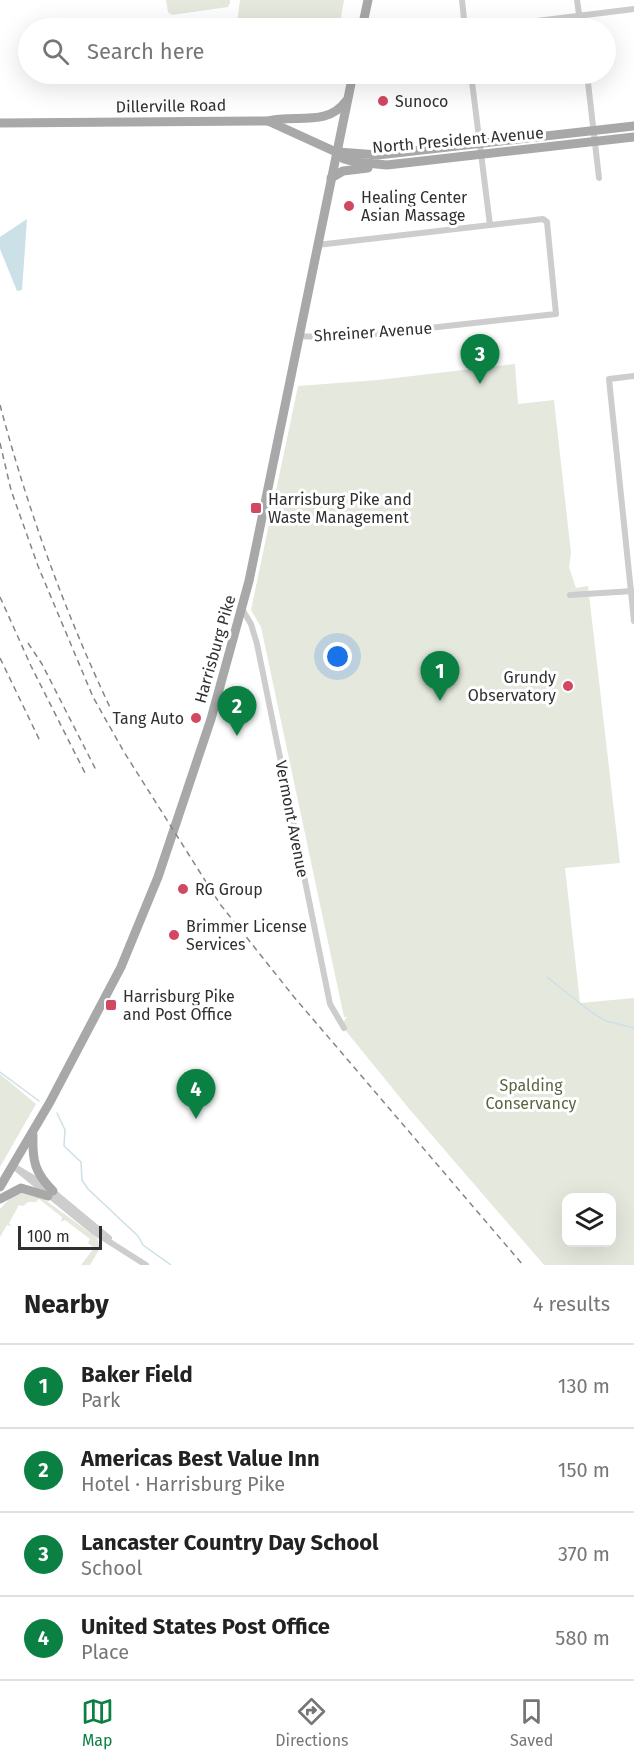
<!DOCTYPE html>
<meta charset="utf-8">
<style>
:root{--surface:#fff;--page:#f6f6f6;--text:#222;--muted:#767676;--line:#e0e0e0;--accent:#0b8043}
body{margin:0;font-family:"Fira Sans",sans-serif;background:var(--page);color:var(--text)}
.controls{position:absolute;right:18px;bottom:18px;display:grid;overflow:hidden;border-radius:12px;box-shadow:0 6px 24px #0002}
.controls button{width:54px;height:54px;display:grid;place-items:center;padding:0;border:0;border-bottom:2px solid var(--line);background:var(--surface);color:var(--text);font:30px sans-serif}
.scale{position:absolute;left:18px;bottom:15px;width:84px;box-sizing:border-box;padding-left:6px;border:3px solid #303030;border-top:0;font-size:16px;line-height:21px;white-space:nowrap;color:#303030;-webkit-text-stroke:4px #fff;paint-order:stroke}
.you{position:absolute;left:338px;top:657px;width:21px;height:21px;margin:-15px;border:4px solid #fff;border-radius:50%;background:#1a73e8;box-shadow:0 0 0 9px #1a73e833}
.badge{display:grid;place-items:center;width:39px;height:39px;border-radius:50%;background:var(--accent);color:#fff;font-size:20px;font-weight:700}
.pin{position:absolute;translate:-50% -50px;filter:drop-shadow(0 2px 3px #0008)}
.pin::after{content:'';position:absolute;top:32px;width:21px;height:18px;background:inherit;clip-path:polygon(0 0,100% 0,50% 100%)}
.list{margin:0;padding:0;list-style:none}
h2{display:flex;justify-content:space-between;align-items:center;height:78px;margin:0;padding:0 24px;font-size:26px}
h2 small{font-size:20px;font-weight:400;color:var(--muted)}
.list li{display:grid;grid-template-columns:39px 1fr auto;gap:18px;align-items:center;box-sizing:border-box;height:84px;padding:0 24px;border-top:2px solid var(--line)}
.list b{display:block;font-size:22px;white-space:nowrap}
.list p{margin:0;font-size:20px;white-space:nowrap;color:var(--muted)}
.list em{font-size:20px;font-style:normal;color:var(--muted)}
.icon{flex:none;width:33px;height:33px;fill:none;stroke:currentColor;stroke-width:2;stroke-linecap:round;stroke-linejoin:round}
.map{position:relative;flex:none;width:634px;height:1265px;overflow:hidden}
.search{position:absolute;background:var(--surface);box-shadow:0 6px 24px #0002;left:18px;right:18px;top:18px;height:66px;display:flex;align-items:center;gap:15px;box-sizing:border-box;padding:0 21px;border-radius:33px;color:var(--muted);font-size:22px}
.sheet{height:414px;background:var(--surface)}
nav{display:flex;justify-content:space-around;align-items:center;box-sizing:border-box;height:84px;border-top:2px solid var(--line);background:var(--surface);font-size:16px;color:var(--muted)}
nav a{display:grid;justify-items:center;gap:3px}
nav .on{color:var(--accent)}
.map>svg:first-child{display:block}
.green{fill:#e5e8dd;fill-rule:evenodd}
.water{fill:#cce0e7}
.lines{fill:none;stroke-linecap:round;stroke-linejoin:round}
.stream{stroke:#cce0e7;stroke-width:1.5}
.street{stroke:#cdcdcd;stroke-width:6}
.primary{stroke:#a8a8a8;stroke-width:9}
.rail{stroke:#858585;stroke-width:1.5;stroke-dasharray:6 4.5;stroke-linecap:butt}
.poi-dot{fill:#d24762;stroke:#fff;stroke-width:2}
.labels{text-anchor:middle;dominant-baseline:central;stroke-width:6;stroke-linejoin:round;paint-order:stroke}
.poi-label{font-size:16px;fill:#303030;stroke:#fff;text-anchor:start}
.street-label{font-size:16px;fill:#303030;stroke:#fff}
.park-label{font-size:16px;fill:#586742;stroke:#fff}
</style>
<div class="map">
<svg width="634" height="1265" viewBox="0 0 634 1265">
<rect width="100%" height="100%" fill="#fff"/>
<g class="green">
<path d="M 166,0 L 230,0 L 230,3 L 228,7 L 172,15 L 168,12 Z"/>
<path d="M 240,0 L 344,0 L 339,28 L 271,28 L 237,23 Z"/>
<path d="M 515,364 L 518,404 L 554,400 L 571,553 L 569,567 L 576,588 L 588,586 L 620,863 L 565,868 L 580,1003 L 634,998 L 634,1265 L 544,1265 L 411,1111 L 341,1025 L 347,1017 L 344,1017 L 261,627 L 251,610 L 298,386 L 378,380 ZM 566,1198 L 612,1198 L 612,1242 L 566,1242 Z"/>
<path d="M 0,1074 L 36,1104 L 0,1167 Z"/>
<path d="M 16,1192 L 37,1194 L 97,1238 L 100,1248 L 90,1265 L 81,1265 L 94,1248 L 88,1243 L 90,1239 L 65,1220 L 61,1222 L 62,1217 L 39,1199 L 36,1202 L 28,1202 L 23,1206 L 19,1205 L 9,1223 L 12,1226 L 7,1225 L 0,1237 L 0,1209 Z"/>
</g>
<path class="water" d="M 27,219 L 22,290 L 17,291 L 0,249 L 0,237 Z"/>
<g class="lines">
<g class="stream">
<path d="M 547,977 L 591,1012 L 606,1021 L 634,1028"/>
<path d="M 0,1072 L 39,1101"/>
<path d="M 57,1113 L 65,1130 L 64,1146 L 81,1162 L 82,1180 L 88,1189 L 138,1236 L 143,1245 L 171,1265"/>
</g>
<g class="street">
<path d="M 462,0 L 465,28"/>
<path d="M 577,0 L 581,28"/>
<path d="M 481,28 L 634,9"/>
<path d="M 471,74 L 490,225"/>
<path d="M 587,74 L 599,178"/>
<path d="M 298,336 L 339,338 L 556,314 L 547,222 L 543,219 L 317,245"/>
<path d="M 634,376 L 609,379 L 634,621"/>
<path d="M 570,595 L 633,591"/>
<path d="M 242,609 L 251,624 L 257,644 L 330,1004 L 344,1028"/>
<path d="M 13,1166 L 94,1232 L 146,1265"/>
<path d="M 15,1167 L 42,1183"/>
<path d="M 50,1189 L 109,1238"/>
</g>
<g class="primary">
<path d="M 362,28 L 368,0"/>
<path d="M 268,121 C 294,114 328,127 346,101"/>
<path d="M 0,123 L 268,121 L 336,152 L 344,159 L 355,162 L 387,165 L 634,137"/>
<path d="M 338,152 L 378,155 L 634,126"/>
<path d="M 331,178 L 343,171 L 368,168"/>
<path d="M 33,1135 C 32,1161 35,1173 53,1191"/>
<path d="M 0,1187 L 50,1102 L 121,967 L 158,877 L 211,719 L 249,581 L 353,74"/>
<path d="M 0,1199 L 21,1188 L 48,1196"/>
</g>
<g class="rail">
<path d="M 0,405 C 29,514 67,618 116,720"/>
<path d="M 0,443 L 11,490 L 38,566 L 93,697 L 124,752 L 220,904 L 294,997 L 523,1265"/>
<path d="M 0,597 L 31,666 L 86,775"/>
<path d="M 28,643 L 42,664 L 96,770"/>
<path d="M 0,658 L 40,741"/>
</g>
</g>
<g class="poi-dot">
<circle cx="383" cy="101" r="6"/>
<circle cx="349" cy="206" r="6"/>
<rect x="250" y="502" width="12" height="12" rx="3"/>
<circle cx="568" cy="686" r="6"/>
<circle cx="196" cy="718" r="6"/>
<circle cx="183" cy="889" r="6"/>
<circle cx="174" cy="935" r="6"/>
<rect x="105" y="999" width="12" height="12" rx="3"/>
</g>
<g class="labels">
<g class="poi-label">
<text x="395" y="101">Sunoco</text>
<text x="361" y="197">Healing Center<tspan x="361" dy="18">Asian Massage</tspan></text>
<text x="268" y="499">Harrisburg Pike and<tspan x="268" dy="18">Waste Management</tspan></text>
<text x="556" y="677" text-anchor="end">Grundy<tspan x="556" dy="18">Observatory</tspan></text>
<text x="184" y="718" text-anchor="end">Tang Auto</text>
<text x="195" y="889">RG Group</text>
<text x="186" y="926">Brimmer License<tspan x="186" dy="18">Services</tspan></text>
<text x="123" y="996">Harrisburg Pike<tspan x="123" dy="18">and Post Office</tspan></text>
</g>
<g class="street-label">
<text transform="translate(171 106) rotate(-1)">Dillerville Road</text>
<text transform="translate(458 140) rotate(-5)">North President Avenue</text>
<text transform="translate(373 332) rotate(-4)">Shreiner Avenue</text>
<text transform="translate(215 649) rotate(-74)">Harrisburg Pike</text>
<text transform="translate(292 819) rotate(79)">Vermont Avenue</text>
</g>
<g class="park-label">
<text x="531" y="1085">Spalding<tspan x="531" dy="18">Conservancy</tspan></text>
</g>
</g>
</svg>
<div class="controls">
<button><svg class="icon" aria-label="layers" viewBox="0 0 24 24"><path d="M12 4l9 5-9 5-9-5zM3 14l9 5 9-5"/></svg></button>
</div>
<div class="scale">100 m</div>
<div class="you"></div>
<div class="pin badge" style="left:440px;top:701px">1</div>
<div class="pin badge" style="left:237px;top:736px">2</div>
<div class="pin badge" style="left:480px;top:384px">3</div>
<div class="pin badge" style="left:196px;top:1119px">4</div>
<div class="search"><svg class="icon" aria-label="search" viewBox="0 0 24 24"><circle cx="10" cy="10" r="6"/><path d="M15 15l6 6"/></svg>Search here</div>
</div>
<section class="sheet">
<h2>Nearby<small>4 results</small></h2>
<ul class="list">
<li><span class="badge">1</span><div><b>Baker Field</b><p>Park</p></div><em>130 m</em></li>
<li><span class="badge">2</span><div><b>Americas Best Value Inn</b><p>Hotel · Harrisburg Pike</p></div><em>150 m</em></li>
<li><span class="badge">3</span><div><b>Lancaster Country Day School</b><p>School</p></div><em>370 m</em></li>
<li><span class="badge">4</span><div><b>United States Post Office</b><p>Place</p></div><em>580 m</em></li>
</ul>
</section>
<nav>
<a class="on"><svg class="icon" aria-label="map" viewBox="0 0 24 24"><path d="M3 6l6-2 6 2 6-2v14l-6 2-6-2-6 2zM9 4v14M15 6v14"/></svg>Map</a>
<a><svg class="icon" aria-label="directions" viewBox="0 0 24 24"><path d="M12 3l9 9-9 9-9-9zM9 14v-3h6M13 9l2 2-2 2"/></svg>Directions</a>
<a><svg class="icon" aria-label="saved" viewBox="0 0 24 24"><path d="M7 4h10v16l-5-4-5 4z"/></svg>Saved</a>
</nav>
